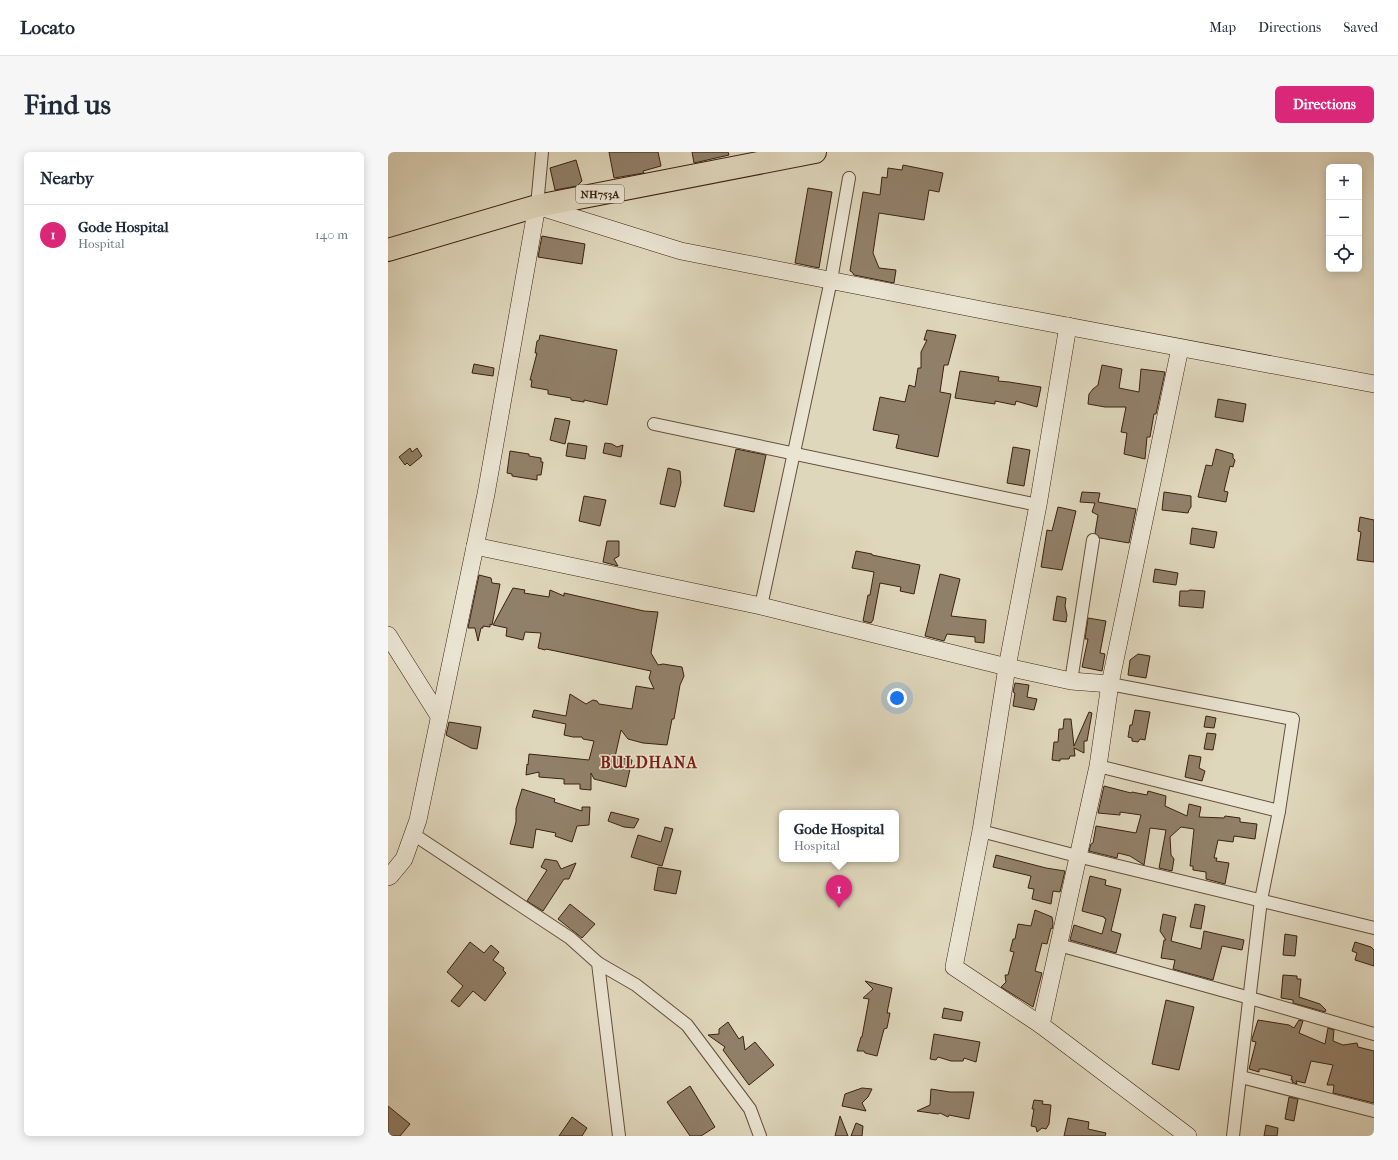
<!DOCTYPE html>
<meta charset="utf-8">
<style>
:root{--surface:#fff;--page:#f6f6f7;--text:#1f2937;--muted:#747a83;--line:#e0e1e3;--accent:#db2777}
body{margin:0;font-family:"IM FELL French Canon",serif;background:var(--page);color:var(--text)}
.controls{position:absolute;right:12px;top:12px;display:grid;overflow:hidden;border-radius:6px;box-shadow:0 2px 10px #0003}
.controls button{width:36px;height:36px;display:grid;place-items:center;padding:0;border:0;border-bottom:1px solid var(--line);background:var(--surface);color:var(--text);font:20px sans-serif}
.you{position:absolute;left:509px;top:546px;width:14px;height:14px;margin:-10px;border:3px solid #fff;border-radius:50%;background:#1a73e8;box-shadow:0 0 0 6px #1a73e833}
.badge{display:grid;place-items:center;width:26px;height:26px;border-radius:50%;background:var(--accent);color:#fff;font-size:13px;font-weight:700}
.pin{position:absolute;translate:-50% -33px;filter:drop-shadow(0 1px 2px #0008)}
.pin::after{content:'';position:absolute;top:21px;width:14px;height:12px;background:inherit;clip-path:polygon(0 0,100% 0,50% 100%)}
.popup{position:absolute;left:391px;top:658px;width:120px;height:52px;box-sizing:border-box;display:grid;place-content:center;border-radius:6px;background:var(--surface);filter:drop-shadow(0 1px 3px #0005);font-size:13px;white-space:nowrap;color:var(--muted)}
.popup b{font-size:15px;color:var(--text)}
.popup::after{content:'';position:absolute;left:50%;top:100%;margin-left:-8px;border:8px solid transparent;border-top-color:var(--surface)}
.list{margin:0;padding:0;list-style:none}
h2{display:flex;justify-content:space-between;align-items:center;height:52px;margin:0;padding:0 16px;font-size:17px}
h2 small{font-size:13px;font-weight:400;color:var(--muted)}
.list li{display:grid;grid-template-columns:26px 1fr auto;gap:12px;align-items:center;box-sizing:border-box;height:60px;padding:0 16px;border-top:1px solid var(--line)}
.list b{display:block;font-size:15px;white-space:nowrap}
.list p{margin:0;font-size:13px;white-space:nowrap;color:var(--muted)}
.list em{font-size:13px;font-style:normal;color:var(--muted)}
.icon{flex:none;width:22px;height:22px;fill:none;stroke:currentColor;stroke-width:2;stroke-linecap:round;stroke-linejoin:round}
.map{position:relative;flex:none;width:986px;height:984px;overflow:hidden;border-radius:6px}
header{display:flex;align-items:center;gap:24px;box-sizing:border-box;height:56px;padding:0 20px;background:var(--surface);border-bottom:1px solid var(--line)}
header strong{font-size:19px}
nav{display:flex;gap:22px;margin-inline-start:auto;font-size:14px}
.intro{display:flex;align-items:center;justify-content:space-between;box-sizing:border-box;height:96px;padding:0 24px}
h1{margin:0;font-size:28px}
.button{padding:10px 18px;border-radius:6px;background:var(--accent);color:#fff;font-size:14px;font-weight:700}
main{display:flex;gap:24px;padding:0 24px}
aside{flex:1;background:var(--surface);border-radius:6px;box-shadow:0 2px 10px #0003}
.map>svg:first-child{display:block}
.building{fill:#918069;stroke:#3c2110}
.lines{fill:none;stroke-linecap:round;stroke-linejoin:round}
.street-casing{stroke:#654e3b;stroke-width:14}
.secondary-casing{stroke:#3c2110;stroke-width:18}
.highway-casing{stroke:#3c2110;stroke-width:24}
.street{stroke:#eae5d3;stroke-width:12}
.secondary{stroke:#eae5d3;stroke-width:17}
.highway{stroke:#dfd7bc;stroke-width:22}
.labels{text-anchor:middle;dominant-baseline:central;stroke-width:3;stroke-linejoin:round;paint-order:stroke}
.shield{fill:#eae5d3;stroke:#705c4a;stroke-width:1}
.shield-label{font-size:11px;font-weight:bold;fill:#3c2110}
.district-label{font-size:16px;font-weight:bold;letter-spacing:1px;fill:#7a1f14;stroke:#eae5d3}
</style>
<header>
<strong>Locato</strong>
<nav><a>Map</a><a>Directions</a><a>Saved</a></nav>
</header>
<div class="intro"><h1>Find us</h1><a class="button">Directions</a></div>
<main>
<aside>
<h2>Nearby<small></small></h2>
<ul class="list">
<li><span class="badge">1</span><div><b>Gode Hospital</b><p>Hospital</p></div><em>140 m</em></li>
</ul>
</aside>
<div class="map">
<svg width="986" height="984" viewBox="0 0 986 984">
<rect width="100%" height="100%" fill="#dfd7bc"/>
<filter id="stains"><feTurbulence type="fractalNoise" baseFrequency=".005" numOctaves="4"/><feColorMatrix values="0 0 0 0 .2 0 0 0 0 .09 0 0 0 0 .02 0 0 0 .5 -.17"/></filter>
<radialGradient id="worn" r=".72"><stop offset=".6" stop-color="#630" stop-opacity="0"/><stop offset="1" stop-color="#630" stop-opacity=".3"/></radialGradient>
<g class="building">
<path d="M 221,0 L 270,0 L 273,14 L 255,19 L 256,21 L 226,26 Z"/>
<path d="M 304,0 L 340,0 L 341,3 L 306,11 Z"/>
<path d="M 188,8 L 194,29 L 189,34 L 167,38 L 162,16 Z"/>
<path d="M 515,13 L 555,21 L 551,40 L 541,38 L 536,68 L 491,61 L 485,101 L 491,116 L 508,118 L 506,131 L 466,123 L 464,120 L 462,119 L 475,40 L 492,43 L 494,25 L 499,26 L 500,16 L 514,18 Z"/>
<path d="M 420,36 L 444,40 L 431,116 L 407,111 Z"/>
<path d="M 154,84 L 197,92 L 194,112 L 150,105 Z"/>
<path d="M 539,178 L 568,183 L 560,213 L 556,213 L 552,240 L 563,242 L 550,305 L 508,296 L 511,283 L 485,278 L 492,245 L 517,250 L 521,233 L 527,235 L 530,216 L 533,216 L 533,200 L 539,188 L 536,188 Z"/>
<path d="M 152,183 L 229,198 L 219,253 L 196,248 L 196,250 L 183,248 L 183,246 L 160,242 L 160,238 L 143,235 L 144,228 L 142,228 L 149,201 L 147,201 L 149,189 L 151,188 Z"/>
<path d="M 86,212 L 106,216 L 105,224 L 84,221 Z"/>
<path d="M 714,213 L 734,217 L 731,236 L 751,240 L 753,217 L 777,220 L 768,262 L 766,262 L 762,285 L 759,285 L 757,307 L 736,302 L 739,281 L 733,280 L 738,255 L 717,255 L 700,252 L 701,242 L 705,237 L 710,233 Z"/>
<path d="M 572,219 L 611,225 L 610,229 L 621,230 L 653,235 L 649,255 L 628,249 L 627,253 L 607,249 L 607,252 L 567,246 Z"/>
<path d="M 830,247 L 858,252 L 855,270 L 827,265 Z"/>
<path d="M 167,266 L 182,269 L 177,292 L 162,288 Z"/>
<path d="M 180,291 L 199,294 L 197,307 L 178,304 Z"/>
<path d="M 217,291 L 224,292 L 229,295 L 235,293 L 233,305 L 215,301 Z"/>
<path d="M 625,295 L 642,298 L 636,334 L 619,331 Z"/>
<path d="M 22,296 L 24,300 L 29,296 L 34,304 L 22,314 L 19,311 L 17,313 L 11,305 Z"/>
<path d="M 348,297 L 378,303 L 366,360 L 336,354 Z"/>
<path d="M 828,297 L 845,302 L 845,306 L 847,308 L 845,315 L 842,314 L 836,339 L 840,340 L 838,350 L 810,345 L 818,313 L 824,314 Z"/>
<path d="M 122,299 L 141,302 L 141,304 L 153,306 L 153,310 L 155,310 L 153,323 L 149,323 L 149,328 L 124,324 L 124,322 L 119,321 Z"/>
<path d="M 280,316 L 292,319 L 293,331 L 287,355 L 272,352 Z"/>
<path d="M 694,340 L 712,341 L 710,350 L 748,357 L 741,391 L 712,386 L 707,381 L 710,363 L 704,360 L 707,351 L 692,350 Z"/>
<path d="M 776,340 L 803,344 L 803,355 L 801,358 L 800,361 L 774,358 Z"/>
<path d="M 196,344 L 218,348 L 212,374 L 191,369 Z"/>
<path d="M 670,355 L 688,359 L 674,418 L 653,415 L 659,378 L 664,379 Z"/>
<path d="M 972,365 L 986,368 L 986,410 L 969,408 L 973,380 L 970,379 Z"/>
<path d="M 804,376 L 829,380 L 826,396 L 802,392 Z"/>
<path d="M 219,389 L 231,389 L 231,404 L 226,407 L 230,414 L 215,410 Z"/>
<path d="M 468,399 L 484,402 L 484,403 L 532,413 L 526,442 L 512,439 L 513,435 L 492,431 L 485,468 L 483,471 L 475,469 L 480,443 L 482,443 L 486,420 L 464,416 Z"/>
<path d="M 767,417 L 790,421 L 788,433 L 765,430 Z"/>
<path d="M 552,422 L 572,427 L 563,464 L 598,468 L 596,491 L 587,490 L 587,485 L 559,482 L 556,489 L 537,484 Z"/>
<path d="M 91,423 L 103,426 L 104,431 L 112,432 L 104,473 L 102,472 L 102,475 L 95,474 L 95,476 L 93,476 L 90,489 L 87,476 L 80,476 Z"/>
<path d="M 125,436 L 137,438 L 136,441 L 161,445 L 162,438 L 176,444 L 176,441 L 256,459 L 270,460 L 263,501 L 270,513 L 275,512 L 294,515 L 296,524 L 292,533 L 286,567 L 284,567 L 279,593 L 255,591 L 240,587 L 233,578 L 227,605 L 244,608 L 238,635 L 206,627 L 203,621 L 203,638 L 192,637 L 192,632 L 176,632 L 176,627 L 151,625 L 151,620 L 138,623 L 139,612 L 140,613 L 141,602 L 201,608 L 206,589 L 195,587 L 194,585 L 185,585 L 176,583 L 178,572 L 144,565 L 146,558 L 178,564 L 182,542 L 198,552 L 205,548 L 209,549 L 211,552 L 244,557 L 248,534 L 266,537 L 261,526 L 263,519 L 158,497 L 157,498 L 150,496 L 153,481 L 137,480 L 135,488 L 118,484 L 119,476 L 105,473 Z"/>
<path d="M 802,438 L 817,439 L 815,456 L 791,454 L 792,439 L 800,439 Z"/>
<path d="M 669,444 L 678,446 L 677,454 L 679,463 L 678,470 L 665,468 Z"/>
<path d="M 700,466 L 718,469 L 712,501 L 717,502 L 714,519 L 694,515 L 700,487 L 697,487 Z"/>
<path d="M 750,502 L 762,504 L 758,526 L 740,523 L 742,508 Z"/>
<path d="M 627,531 L 641,533 L 639,545 L 649,547 L 646,558 L 625,554 L 627,541 L 625,540 Z"/>
<path d="M 747,558 L 762,560 L 757,588 L 752,587 L 750,590 L 744,589 L 744,586 L 740,585 L 742,573 L 744,573 Z"/>
<path d="M 701,560 L 704,561 L 699,589 L 696,589 L 696,601 L 686,596 L 687,604 L 682,604 L 681,607 L 672,607 L 672,609 L 664,608 L 666,590 L 670,590 L 671,577 L 675,577 L 676,567 L 683,567 L 686,594 Z"/>
<path d="M 818,564 L 828,566 L 826,576 L 816,575 Z"/>
<path d="M 61,570 L 93,575 L 89,597 L 83,596 L 58,583 Z"/>
<path d="M 819,581 L 828,582 L 825,598 L 816,597 Z"/>
<path d="M 801,603 L 813,605 L 811,616 L 817,619 L 814,629 L 797,625 Z"/>
<path d="M 716,634 L 743,641 L 744,640 L 759,643 L 760,639 L 778,644 L 777,654 L 799,664 L 801,652 L 813,655 L 811,665 L 836,666 L 837,664 L 852,666 L 852,670 L 869,672 L 867,687 L 846,684 L 845,690 L 830,688 L 826,706 L 829,706 L 828,709 L 841,711 L 837,732 L 818,727 L 818,720 L 805,718 L 805,714 L 802,714 L 806,677 L 793,675 L 782,685 L 783,703 L 786,707 L 784,719 L 771,716 L 778,678 L 762,676 L 756,713 L 742,704 L 730,701 L 729,706 L 701,699 L 703,692 L 705,691 L 708,674 L 748,681 L 753,663 L 732,660 L 732,663 L 710,661 Z"/>
<path d="M 134,637 L 167,647 L 166,650 L 194,659 L 194,655 L 202,655 L 201,673 L 189,674 L 184,690 L 167,684 L 168,681 L 148,677 L 145,696 L 122,692 L 128,670 L 128,657 Z"/>
<path d="M 223,660 L 251,667 L 246,676 L 236,675 L 220,669 Z"/>
<path d="M 277,675 L 285,677 L 274,714 L 243,705 L 250,683 L 273,690 Z"/>
<path d="M 608,703 L 658,716 L 677,719 L 672,740 L 665,739 L 663,752 L 644,747 L 646,737 L 640,736 L 643,724 L 605,715 Z"/>
<path d="M 157,707 L 169,709 L 173,717 L 188,711 L 181,727 L 176,727 L 155,759 L 139,749 L 159,718 L 153,715 Z"/>
<path d="M 270,715 L 293,719 L 288,742 L 266,738 Z"/>
<path d="M 702,724 L 718,728 L 717,733 L 733,737 L 723,779 L 733,782 L 728,801 L 682,788 L 686,773 L 714,782 L 718,767 L 716,766 L 716,765 L 694,759 Z"/>
<path d="M 182,752 L 207,772 L 194,786 L 170,767 Z"/>
<path d="M 807,752 L 817,754 L 813,777 L 802,775 Z"/>
<path d="M 647,758 L 664,765 L 665,772 L 664,777 L 663,776 L 659,792 L 654,791 L 647,819 L 654,821 L 645,855 L 613,835 L 618,830 L 617,823 L 620,823 L 626,800 L 622,799 L 625,787 L 627,787 L 630,772 L 643,774 Z"/>
<path d="M 775,762 L 788,765 L 783,789 L 813,797 L 816,779 L 856,788 L 854,798 L 834,794 L 825,828 L 785,817 L 787,808 L 773,806 L 776,788 L 778,788 L 772,779 Z"/>
<path d="M 897,782 L 909,784 L 907,804 L 895,803 Z"/>
<path d="M 82,790 L 96,801 L 103,793 L 111,800 L 105,808 L 116,816 L 115,818 L 118,821 L 97,849 L 85,839 L 71,855 L 63,849 L 75,834 L 59,820 Z"/>
<path d="M 967,790 L 983,795 L 986,798 L 986,814 L 967,808 L 969,801 L 964,799 Z"/>
<path d="M 895,823 L 909,824 L 909,827 L 913,827 L 911,845 L 932,852 L 938,858 L 937,860 L 905,851 L 905,848 L 893,846 Z"/>
<path d="M 477,829 L 504,836 L 499,861 L 502,861 L 499,876 L 496,877 L 489,904 L 477,901 L 476,899 L 469,899 L 473,885 L 474,885 L 481,847 L 475,846 L 485,837 Z"/>
<path d="M 778,848 L 806,855 L 791,918 L 764,912 Z"/>
<path d="M 556,856 L 575,860 L 573,869 L 554,866 Z"/>
<path d="M 870,868 L 901,873 L 906,876 L 911,868 L 915,869 L 911,881 L 937,892 L 940,876 L 946,878 L 945,889 L 955,893 L 969,891 L 970,895 L 986,899 L 986,951 L 945,941 L 946,933 L 939,933 L 945,913 L 923,909 L 917,931 L 908,929 L 909,932 L 904,930 L 905,928 L 903,928 L 904,924 L 876,917 L 871,917 L 871,920 L 861,917 L 868,890 L 864,889 L 864,887 Z"/>
<path d="M 340,870 L 351,887 L 355,884 L 357,898 L 367,890 L 386,913 L 361,933 L 335,898 L 337,895 L 320,883 L 331,882 L 331,877 Z"/>
<path d="M 546,882 L 592,890 L 588,910 L 576,906 L 575,909 L 563,909 L 550,905 L 548,908 L 542,907 Z"/>
<path d="M 302,934 L 327,975 L 313,984 L 302,984 L 279,950 Z"/>
<path d="M 474,936 L 484,937 L 480,945 L 474,951 L 478,959 L 454,954 L 457,942 Z"/>
<path d="M 543,937 L 562,940 L 586,940 L 581,967 L 561,963 L 560,965 L 552,961 L 550,962 L 529,959 L 542,953 Z"/>
<path d="M 901,945 L 910,947 L 906,969 L 897,967 Z"/>
<path d="M 646,948 L 655,949 L 654,952 L 663,953 L 661,972 L 658,977 L 654,976 L 649,980 L 648,975 L 643,974 L 646,957 L 644,957 Z"/>
<path d="M 0,954 L 22,972 L 12,984 L 0,984 Z"/>
<path d="M 452,964 L 460,984 L 447,984 Z"/>
<path d="M 184,965 L 199,976 L 194,984 L 171,984 Z"/>
<path d="M 680,966 L 701,970 L 700,977 L 718,981 L 717,984 L 676,984 Z"/>
<path d="M 468,971 L 475,974 L 474,984 L 463,984 Z"/>
<path d="M 878,973 L 890,976 L 889,984 L 876,984 Z"/>
</g>
<g class="lines">
<defs>
<g id="street">
<path d="M 149,54 L 154,0"/>
<path d="M 266,272 L 650,353"/>
<path d="M 373,454 L 443,128 L 461,26"/>
<path d="M 683,529 L 705,388"/>
<path d="M 710,614 L 891,659 L 905,567 L 722,532"/>
<path d="M 593,679 L 689,704 L 986,776"/>
<path d="M 25,682 L 182,786 L 210,811 L 231,984"/>
<path d="M 671,793 L 862,846 L 986,882"/>
<path d="M 210,811 L 248,833 L 299,873 L 362,957 L 372,984"/>
<path d="M 853,925 L 986,959"/>
<path d="M 845,984 L 873,748 L 891,659"/>
</g>
<g id="secondary">
<path d="M 792,196 L 722,532 L 710,614 L 653,873 L 800,984"/>
<path d="M 87,394 L 373,454 L 619,515 L 683,529 L 722,532"/>
<path d="M 0,483 L 51,564"/>
<path d="M 0,725 L 2,724 L 16,707 L 30,668 L 98,342 L 149,54 L 293,99 L 604,160 L 986,232"/>
<path d="M 653,873 L 566,815 L 593,679 L 619,515 L 650,353 L 680,174"/>
</g>
<path id="highway" d="M 0,98 L 149,54 L 427,0"/>
</defs>
<use href="#street" class="street-casing"/>
<use href="#secondary" class="secondary-casing"/>
<use href="#highway" class="highway-casing"/>
<use href="#street" class="street"/>
<use href="#secondary" class="secondary"/>
<use href="#highway" class="highway"/>
</g>
<g class="labels">
<rect class="shield" x="188" y="33" width="48" height="18" rx="3"/>
<g class="shield-label">
<text x="212" y="42">NH753A</text>
</g>
<g class="district-label">
<text x="261" y="610">BULDHANA</text>
</g>
</g>
<rect width="100%" height="100%" filter="url(#stains)"/>
<rect width="100%" height="100%" fill="url(#worn)"/>
</svg>
<div class="controls">
<button>+</button>
<button>−</button>
<button><svg class="icon" aria-label="locate" viewBox="0 0 24 24"><circle cx="12" cy="12" r="6"/><path d="M12 2v4M12 18v4M2 12h4M18 12h4"/></svg></button>
</div>
<div class="you"></div>
<div class="pin badge" style="left:451px;top:756px">1</div>
<div class="popup"><b>Gode Hospital</b>Hospital</div>
</div>
</main>
